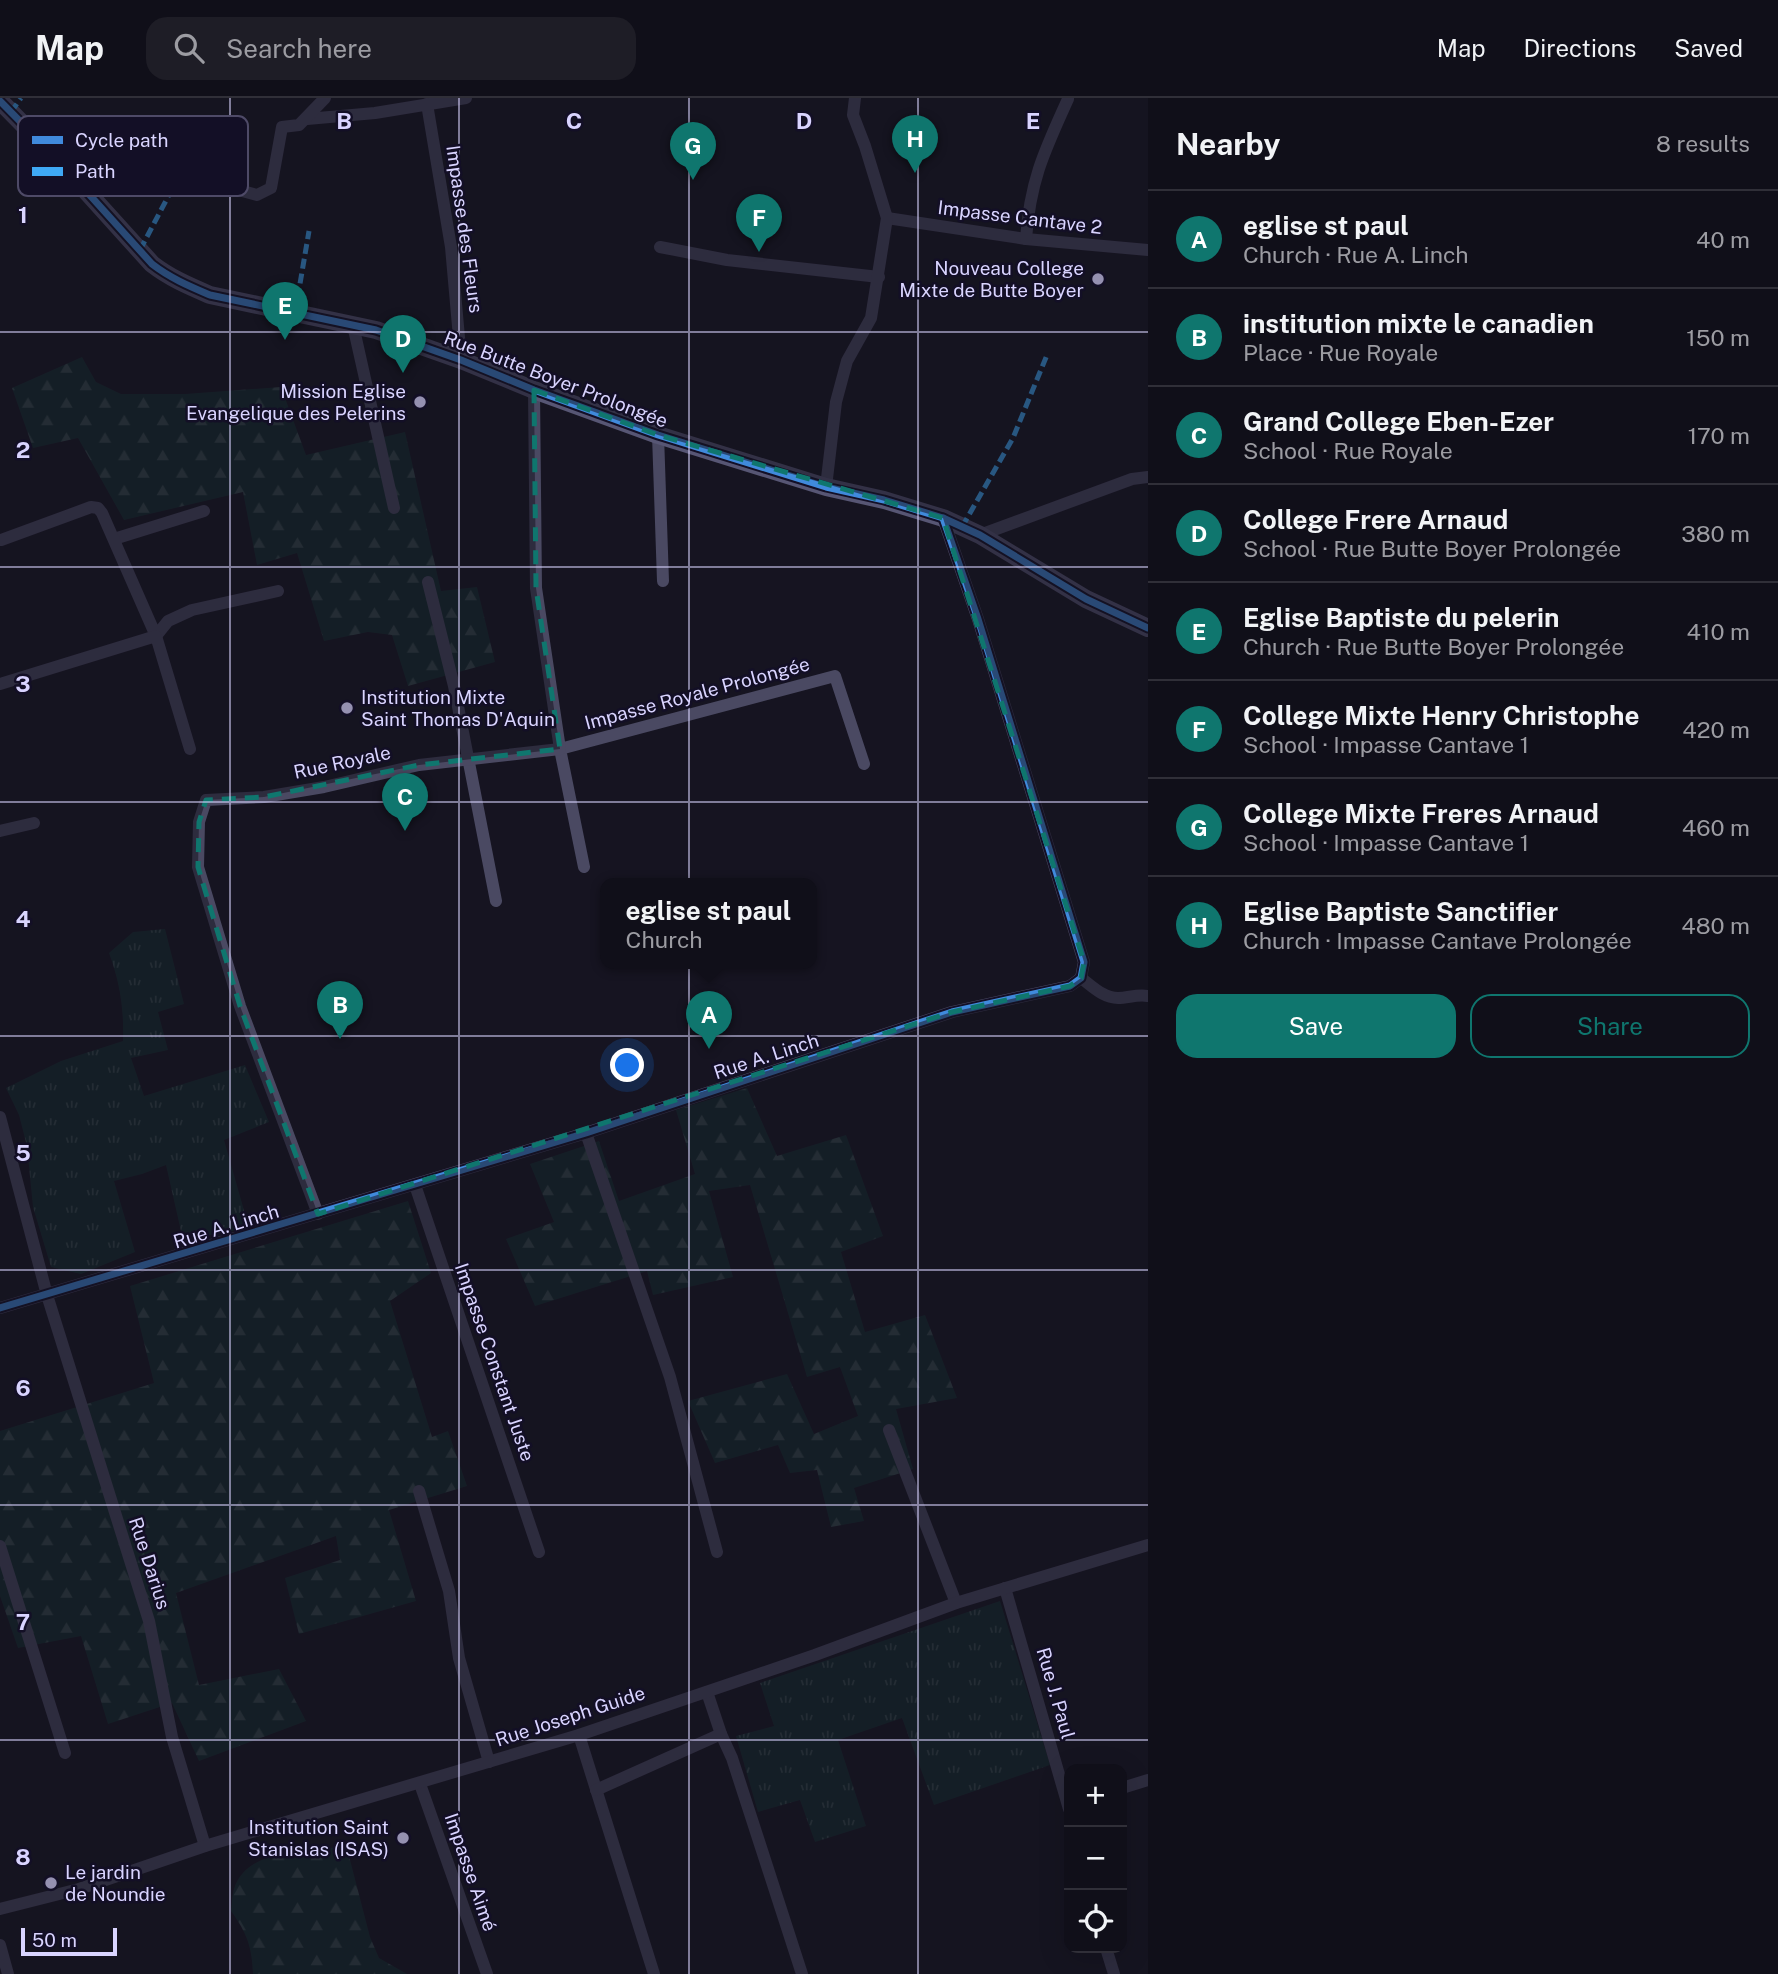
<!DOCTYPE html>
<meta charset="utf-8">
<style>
:root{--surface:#100f19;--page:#1e1d26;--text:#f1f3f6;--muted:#9c9ca2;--line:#302f38;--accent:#0f766e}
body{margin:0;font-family:"Public Sans",sans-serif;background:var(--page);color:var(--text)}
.controls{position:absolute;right:21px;bottom:21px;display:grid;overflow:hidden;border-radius:14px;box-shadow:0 7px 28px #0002}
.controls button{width:63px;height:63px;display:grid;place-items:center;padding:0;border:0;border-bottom:2px solid var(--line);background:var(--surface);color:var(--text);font:35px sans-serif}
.scale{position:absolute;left:21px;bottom:18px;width:96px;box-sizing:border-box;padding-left:7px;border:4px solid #d9d4ff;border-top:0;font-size:19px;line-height:24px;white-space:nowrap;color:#d9d4ff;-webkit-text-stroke:5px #130f26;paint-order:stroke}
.you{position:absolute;left:628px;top:968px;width:24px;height:24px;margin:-18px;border:5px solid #fff;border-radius:50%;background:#1a73e8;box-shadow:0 0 0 10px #1a73e833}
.badge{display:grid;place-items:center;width:46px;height:46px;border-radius:50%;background:var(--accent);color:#fff;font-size:23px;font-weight:700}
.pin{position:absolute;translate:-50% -58px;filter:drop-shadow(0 2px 4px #0008)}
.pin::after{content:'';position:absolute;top:37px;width:24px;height:21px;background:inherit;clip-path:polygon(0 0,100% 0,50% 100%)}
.popup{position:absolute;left:600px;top:780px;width:217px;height:91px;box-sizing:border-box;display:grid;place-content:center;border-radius:14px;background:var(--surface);filter:drop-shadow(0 2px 5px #0005);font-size:23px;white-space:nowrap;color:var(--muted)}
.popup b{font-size:26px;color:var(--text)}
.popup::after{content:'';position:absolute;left:50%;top:100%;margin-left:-14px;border:14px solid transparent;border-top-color:var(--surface)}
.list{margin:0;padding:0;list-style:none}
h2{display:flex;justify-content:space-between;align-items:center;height:91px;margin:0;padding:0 28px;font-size:30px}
h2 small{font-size:23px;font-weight:400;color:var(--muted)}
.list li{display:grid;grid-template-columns:46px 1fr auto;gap:21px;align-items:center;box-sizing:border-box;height:98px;padding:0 28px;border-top:2px solid var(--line)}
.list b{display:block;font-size:26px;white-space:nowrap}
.list p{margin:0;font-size:23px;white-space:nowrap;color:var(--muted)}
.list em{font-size:23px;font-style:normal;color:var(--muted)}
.actions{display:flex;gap:14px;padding:21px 28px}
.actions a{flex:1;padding:16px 0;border:2px solid var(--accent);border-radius:21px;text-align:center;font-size:24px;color:var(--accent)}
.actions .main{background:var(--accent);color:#fff}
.icon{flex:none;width:38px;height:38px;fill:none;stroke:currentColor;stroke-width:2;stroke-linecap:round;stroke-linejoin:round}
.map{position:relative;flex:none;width:1148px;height:1876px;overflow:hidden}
header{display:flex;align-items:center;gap:42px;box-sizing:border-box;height:98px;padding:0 35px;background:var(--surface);border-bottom:2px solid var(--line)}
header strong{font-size:33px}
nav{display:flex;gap:38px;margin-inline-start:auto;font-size:24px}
.search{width:490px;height:63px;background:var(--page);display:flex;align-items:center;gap:18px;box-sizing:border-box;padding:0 24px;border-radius:21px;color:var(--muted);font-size:26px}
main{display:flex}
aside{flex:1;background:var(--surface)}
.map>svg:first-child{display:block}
.grass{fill:url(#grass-tufts)}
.forest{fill:url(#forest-firs)}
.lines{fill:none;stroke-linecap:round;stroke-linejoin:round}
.street{stroke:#4a4962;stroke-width:12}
.secondary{stroke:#575674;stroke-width:18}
.quiet{stroke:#3fa9f5;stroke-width:5;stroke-dasharray:10 5;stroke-linecap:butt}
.cycleway-casing{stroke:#130f26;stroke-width:11}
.cycleway{stroke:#408adc;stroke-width:7}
.marked{fill:none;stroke:#0f766e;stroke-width:5;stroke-dasharray:14 9;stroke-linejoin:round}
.grid{fill:none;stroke:#d9d4ff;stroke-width:2;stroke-opacity:0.55}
.poi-dot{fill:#9591b1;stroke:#130f26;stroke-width:2.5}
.labels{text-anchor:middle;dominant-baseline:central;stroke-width:5;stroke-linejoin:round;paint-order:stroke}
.street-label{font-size:19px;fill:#d9d4ff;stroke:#130f26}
.poi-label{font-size:19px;fill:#d9d4ff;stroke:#130f26;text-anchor:end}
.key{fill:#130f26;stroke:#4e4a67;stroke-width:2}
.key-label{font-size:19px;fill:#d9d4ff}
.grid-label{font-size:23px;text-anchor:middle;font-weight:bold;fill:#d9d4ff;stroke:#130f26;stroke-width:5;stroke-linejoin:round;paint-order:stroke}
</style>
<header>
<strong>Map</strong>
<div class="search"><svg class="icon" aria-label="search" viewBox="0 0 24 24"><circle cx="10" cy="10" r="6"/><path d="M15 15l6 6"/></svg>Search here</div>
<nav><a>Map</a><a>Directions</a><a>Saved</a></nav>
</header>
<main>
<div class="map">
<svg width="1148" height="1876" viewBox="0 0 1148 1876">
<defs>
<pattern id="grass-tufts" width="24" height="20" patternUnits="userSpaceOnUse" patternTransform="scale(1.75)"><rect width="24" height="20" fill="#132c2d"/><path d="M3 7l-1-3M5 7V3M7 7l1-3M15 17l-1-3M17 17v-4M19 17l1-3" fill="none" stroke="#354a4c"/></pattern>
<pattern id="forest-firs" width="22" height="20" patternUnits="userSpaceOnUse" patternTransform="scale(1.75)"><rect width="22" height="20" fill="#132c2d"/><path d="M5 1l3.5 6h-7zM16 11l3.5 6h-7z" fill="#354a4c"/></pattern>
</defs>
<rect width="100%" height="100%" fill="#161421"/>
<g class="grass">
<path d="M 165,831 L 184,906 L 158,914 L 168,952 L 131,960 L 144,998 L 245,967 L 269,1024 L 224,1042 L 249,1130 L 183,1142 L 166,1067 L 142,1076 L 114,1083 L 135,1154 L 81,1176 L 51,1169 L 33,1109 L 27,1048 L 19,1017 L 6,990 L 61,963 L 123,943 C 124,911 120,885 109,855 L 133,834 Z"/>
<path d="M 1000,1503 L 1050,1667 L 934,1707 L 902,1620 L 838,1642 L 866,1728 L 815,1744 L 800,1702 L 758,1714 L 736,1638 L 774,1628 L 760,1585 Z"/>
</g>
<g class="forest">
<path d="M 82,259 L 96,284 L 121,296 L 185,296 L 281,289 L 306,357 L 405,334 L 441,493 L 477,489 L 495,564 L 408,588 L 392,537 L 368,534 L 324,543 L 297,455 L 257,467 L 243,394 L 124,422 L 78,340 L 33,350 L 12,290 Z"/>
<path d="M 747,990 L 777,1058 L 846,1037 L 883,1138 L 841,1154 L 865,1234 L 925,1217 L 957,1300 L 896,1311 L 913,1371 L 854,1390 L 864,1423 L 831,1429 L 817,1372 L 790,1375 L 778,1347 L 715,1365 L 688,1303 L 787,1276 L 814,1336 L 858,1318 L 840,1269 L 807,1279 L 750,1087 L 709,1093 L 733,1179 L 653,1197 L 647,1173 L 535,1208 L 506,1141 L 554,1124 L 530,1066 L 599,1043 L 619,1103 L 695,1076 L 676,1012 Z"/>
<path d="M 408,1103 L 431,1175 L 390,1203 L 432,1339 L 448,1333 L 467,1388 L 389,1412 L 416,1503 L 299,1536 L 285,1480 L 340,1462 L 336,1438 L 176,1495 L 199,1587 L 279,1571 L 306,1623 L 199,1663 L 172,1605 L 108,1626 L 81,1538 L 18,1550 L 0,1498 L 0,1333 L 154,1285 L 130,1188 Z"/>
<path d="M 338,1749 L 349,1758 L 370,1839 L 379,1860 L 407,1876 L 253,1876 C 252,1849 247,1835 231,1813 C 232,1806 232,1797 234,1791 C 246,1751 305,1753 338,1749 Z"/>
</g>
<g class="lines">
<g class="street">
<path d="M 427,6 L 451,149 L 461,262"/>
<path d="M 307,21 L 375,15 L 466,0"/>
<path d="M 180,76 L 257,97 L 271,90 L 282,29 L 299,27 L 325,0"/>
<path d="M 887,120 L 1026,141 L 1148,152"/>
<path d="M 1026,141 C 1030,82 1045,52 1068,1"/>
<path d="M 660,149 L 727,162 L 879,179"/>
<path d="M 353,227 L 394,410"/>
<path d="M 658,337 L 663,483"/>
<path d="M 826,389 L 836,304 L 847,263 L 871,220 L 887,120 L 865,48 L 853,17 L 855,0"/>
<path d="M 980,437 L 1132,381 L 1148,379"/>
<path d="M 114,441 L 204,413"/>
<path d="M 1,442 L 91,409 L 98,410 L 102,415 L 156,538 L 168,523 L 192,512 L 278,493"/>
<path d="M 428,484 L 454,588 L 496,803"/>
<path d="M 0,586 L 156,538 L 190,651"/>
<path d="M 0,733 L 34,725"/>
<path d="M 584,769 L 560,651 L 835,578 L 864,666"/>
<path d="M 1081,880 C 1092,888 1103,900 1118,900 C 1128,900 1137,896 1148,898"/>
<path d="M 0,1019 L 47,1197 L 149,1523 L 172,1639 L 205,1748"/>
<path d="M 586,1035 L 670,1279 L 717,1454"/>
<path d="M 415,1087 L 539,1454"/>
<path d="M 318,1116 L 240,908 L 198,769 L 199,724 L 206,702 L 264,699 L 324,689 L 419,667 L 560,651 L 536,490 L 534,292"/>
<path d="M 0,1210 L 586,1035 L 952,914 L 1070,888 L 1081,880 L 1084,864 L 978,521 L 943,420"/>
<path d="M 889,1332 L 956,1505"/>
<path d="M 419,1393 L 449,1493 L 459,1560 L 489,1664"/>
<path d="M 0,1448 L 65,1655"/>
<path d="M 1005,1490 L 1069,1711"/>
<path d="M 707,1594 L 721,1636"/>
<path d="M 579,1637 L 654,1876"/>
<path d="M 420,1686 L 487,1876"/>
<path d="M 1122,1690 L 1148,1682"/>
<path d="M 596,1692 L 721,1636 L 732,1660 L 802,1876"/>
<path d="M 0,1811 L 79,1791 L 205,1748 L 579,1637 L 815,1557 L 956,1505 L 1148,1447"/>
<path d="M 0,1847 L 8,1876"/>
<path d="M 1106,1850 L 1114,1876"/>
</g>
<path class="secondary" d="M 0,3 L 59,63 L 152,166 C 170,180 189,188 210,197 L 376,232 L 461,262 L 534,292 L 658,337 L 826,389 L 884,402 L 943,420 L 980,437 L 1086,501 L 1148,530"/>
<g class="quiet">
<path d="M 11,14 L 21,0"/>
<path d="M 140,152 L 180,76"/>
<path d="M 295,215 L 309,133"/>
<path d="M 962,429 L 1013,340 L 1047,257"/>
</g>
<defs>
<g id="cycleway">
<path d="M 0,3 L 59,63 L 152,166 C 170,180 189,188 210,197 L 376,232 L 461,262 L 534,292 L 658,337 L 826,389 L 884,402 L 943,420 L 980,437 L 1086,501 L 1148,530"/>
<path d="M 0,1210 L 586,1035 L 952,914 L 1070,888 L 1081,880 L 1084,864 L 978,521 L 943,420"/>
</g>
</defs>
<use href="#cycleway" class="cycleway-casing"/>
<use href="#cycleway" class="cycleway"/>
</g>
<path d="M0 0H1148V1876H0ZM 534,292 L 658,337 L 943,420 L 1084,864 L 1081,880 L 1070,888 L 952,914 L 318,1116 L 240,908 L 198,769 L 199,724 L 206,702 L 264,699 L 419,667 L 560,651 L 536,490 Z" fill="#161421" fill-opacity=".55" fill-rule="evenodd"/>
<path class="marked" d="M 534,292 L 658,337 L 943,420 L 1084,864 L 1081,880 L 1070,888 L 952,914 L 318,1116 L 240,908 L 198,769 L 199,724 L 206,702 L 264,699 L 419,667 L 560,651 L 536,490 Z"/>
<path class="grid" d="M 230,0 L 230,1876M 459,0 L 459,1876M 689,0 L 689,1876M 918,0 L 918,1876M 0,234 L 1148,234M 0,469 L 1148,469M 0,704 L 1148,704M 0,938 L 1148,938M 0,1172 L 1148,1172M 0,1407 L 1148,1407M 0,1642 L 1148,1642"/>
<g class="poi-dot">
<circle cx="1098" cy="181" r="7"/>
<circle cx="420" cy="304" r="7"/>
<circle cx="347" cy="610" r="7"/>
<circle cx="403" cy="1740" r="7"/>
<circle cx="51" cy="1785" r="7"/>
</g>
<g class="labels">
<g class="street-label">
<text transform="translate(1020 119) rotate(7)">Impasse Cantave 2</text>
<text transform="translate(465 131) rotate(82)">Impasse des Fleurs</text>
<text transform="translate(556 281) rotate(21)">Rue Butte Boyer Prolongée</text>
<text transform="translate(697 595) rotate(-15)">Impasse Royale Prolongée</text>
<text transform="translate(342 664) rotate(-12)">Rue Royale</text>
<text transform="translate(766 958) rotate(-18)">Rue A. Linch</text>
<text transform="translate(226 1128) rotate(-17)">Rue A. Linch</text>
<text transform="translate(495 1264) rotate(71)">Impasse Constant Juste</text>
<text transform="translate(150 1465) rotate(72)">Rue Darius</text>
<text transform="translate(1056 1595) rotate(74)">Rue J. Paul</text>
<text transform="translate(570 1618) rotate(-18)">Rue Joseph Guide</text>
<text transform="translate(471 1774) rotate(71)">Impasse Aimé</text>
</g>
<g class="poi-label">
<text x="1084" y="170">Nouveau College<tspan x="1084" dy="22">Mixte de Butte Boyer</tspan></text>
<text x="406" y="293">Mission Eglise<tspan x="406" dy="22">Evangelique des Pelerins</tspan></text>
<text x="361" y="599" text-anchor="start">Institution Mixte<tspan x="361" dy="22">Saint Thomas D'Aquin</tspan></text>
<text x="389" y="1729">Institution Saint<tspan x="389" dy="22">Stanislas (ISAS)</tspan></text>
<text x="65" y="1774" text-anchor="start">Le jardin<tspan x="65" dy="22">de Noundie</tspan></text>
</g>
</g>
<rect x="18" y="18" width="230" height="80" rx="10" class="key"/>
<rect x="32" y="38" width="31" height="8" fill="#408adc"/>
<rect x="32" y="69" width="31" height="9" fill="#3fa9f5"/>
<g class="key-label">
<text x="75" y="49">Cycle path</text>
<text x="75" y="80">Path</text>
</g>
<g class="grid-label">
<text x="344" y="31">B</text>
<text x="574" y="31">C</text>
<text x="804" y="31">D</text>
<text x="1033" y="31">E</text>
<text x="23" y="125">1</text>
<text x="23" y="360">2</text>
<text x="23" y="594">3</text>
<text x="23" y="829">4</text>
<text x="23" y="1063">5</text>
<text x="23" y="1298">6</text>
<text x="23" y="1532">7</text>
<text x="23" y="1767">8</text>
</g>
</svg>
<div class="controls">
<button>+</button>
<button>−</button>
<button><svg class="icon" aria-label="locate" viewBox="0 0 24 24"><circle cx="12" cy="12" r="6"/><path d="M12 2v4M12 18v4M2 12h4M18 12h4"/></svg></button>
</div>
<div class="scale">50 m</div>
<div class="you"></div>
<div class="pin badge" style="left:709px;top:951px">A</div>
<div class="popup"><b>eglise st paul</b>Church</div>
<div class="pin badge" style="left:340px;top:941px">B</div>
<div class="pin badge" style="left:405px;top:733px">C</div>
<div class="pin badge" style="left:403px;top:275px">D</div>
<div class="pin badge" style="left:285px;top:242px">E</div>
<div class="pin badge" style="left:759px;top:154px">F</div>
<div class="pin badge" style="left:693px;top:82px">G</div>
<div class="pin badge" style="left:915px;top:75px">H</div>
</div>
<aside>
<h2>Nearby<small>8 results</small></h2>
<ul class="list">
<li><span class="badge">A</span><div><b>eglise st paul</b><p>Church · Rue A. Linch</p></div><em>40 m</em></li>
<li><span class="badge">B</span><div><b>institution mixte le canadien</b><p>Place · Rue Royale</p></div><em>150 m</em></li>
<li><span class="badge">C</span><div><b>Grand College Eben-Ezer</b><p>School · Rue Royale</p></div><em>170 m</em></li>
<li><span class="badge">D</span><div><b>College Frere Arnaud</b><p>School · Rue Butte Boyer Prolongée</p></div><em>380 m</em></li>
<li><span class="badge">E</span><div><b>Eglise Baptiste du pelerin</b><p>Church · Rue Butte Boyer Prolongée</p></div><em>410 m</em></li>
<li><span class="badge">F</span><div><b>College Mixte Henry Christophe</b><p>School · Impasse Cantave 1</p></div><em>420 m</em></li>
<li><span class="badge">G</span><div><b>College Mixte Freres Arnaud</b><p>School · Impasse Cantave 1</p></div><em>460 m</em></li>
<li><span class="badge">H</span><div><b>Eglise Baptiste Sanctifier</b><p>Church · Impasse Cantave Prolongée</p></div><em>480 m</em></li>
</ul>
<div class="actions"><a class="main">Save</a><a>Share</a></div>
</aside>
</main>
